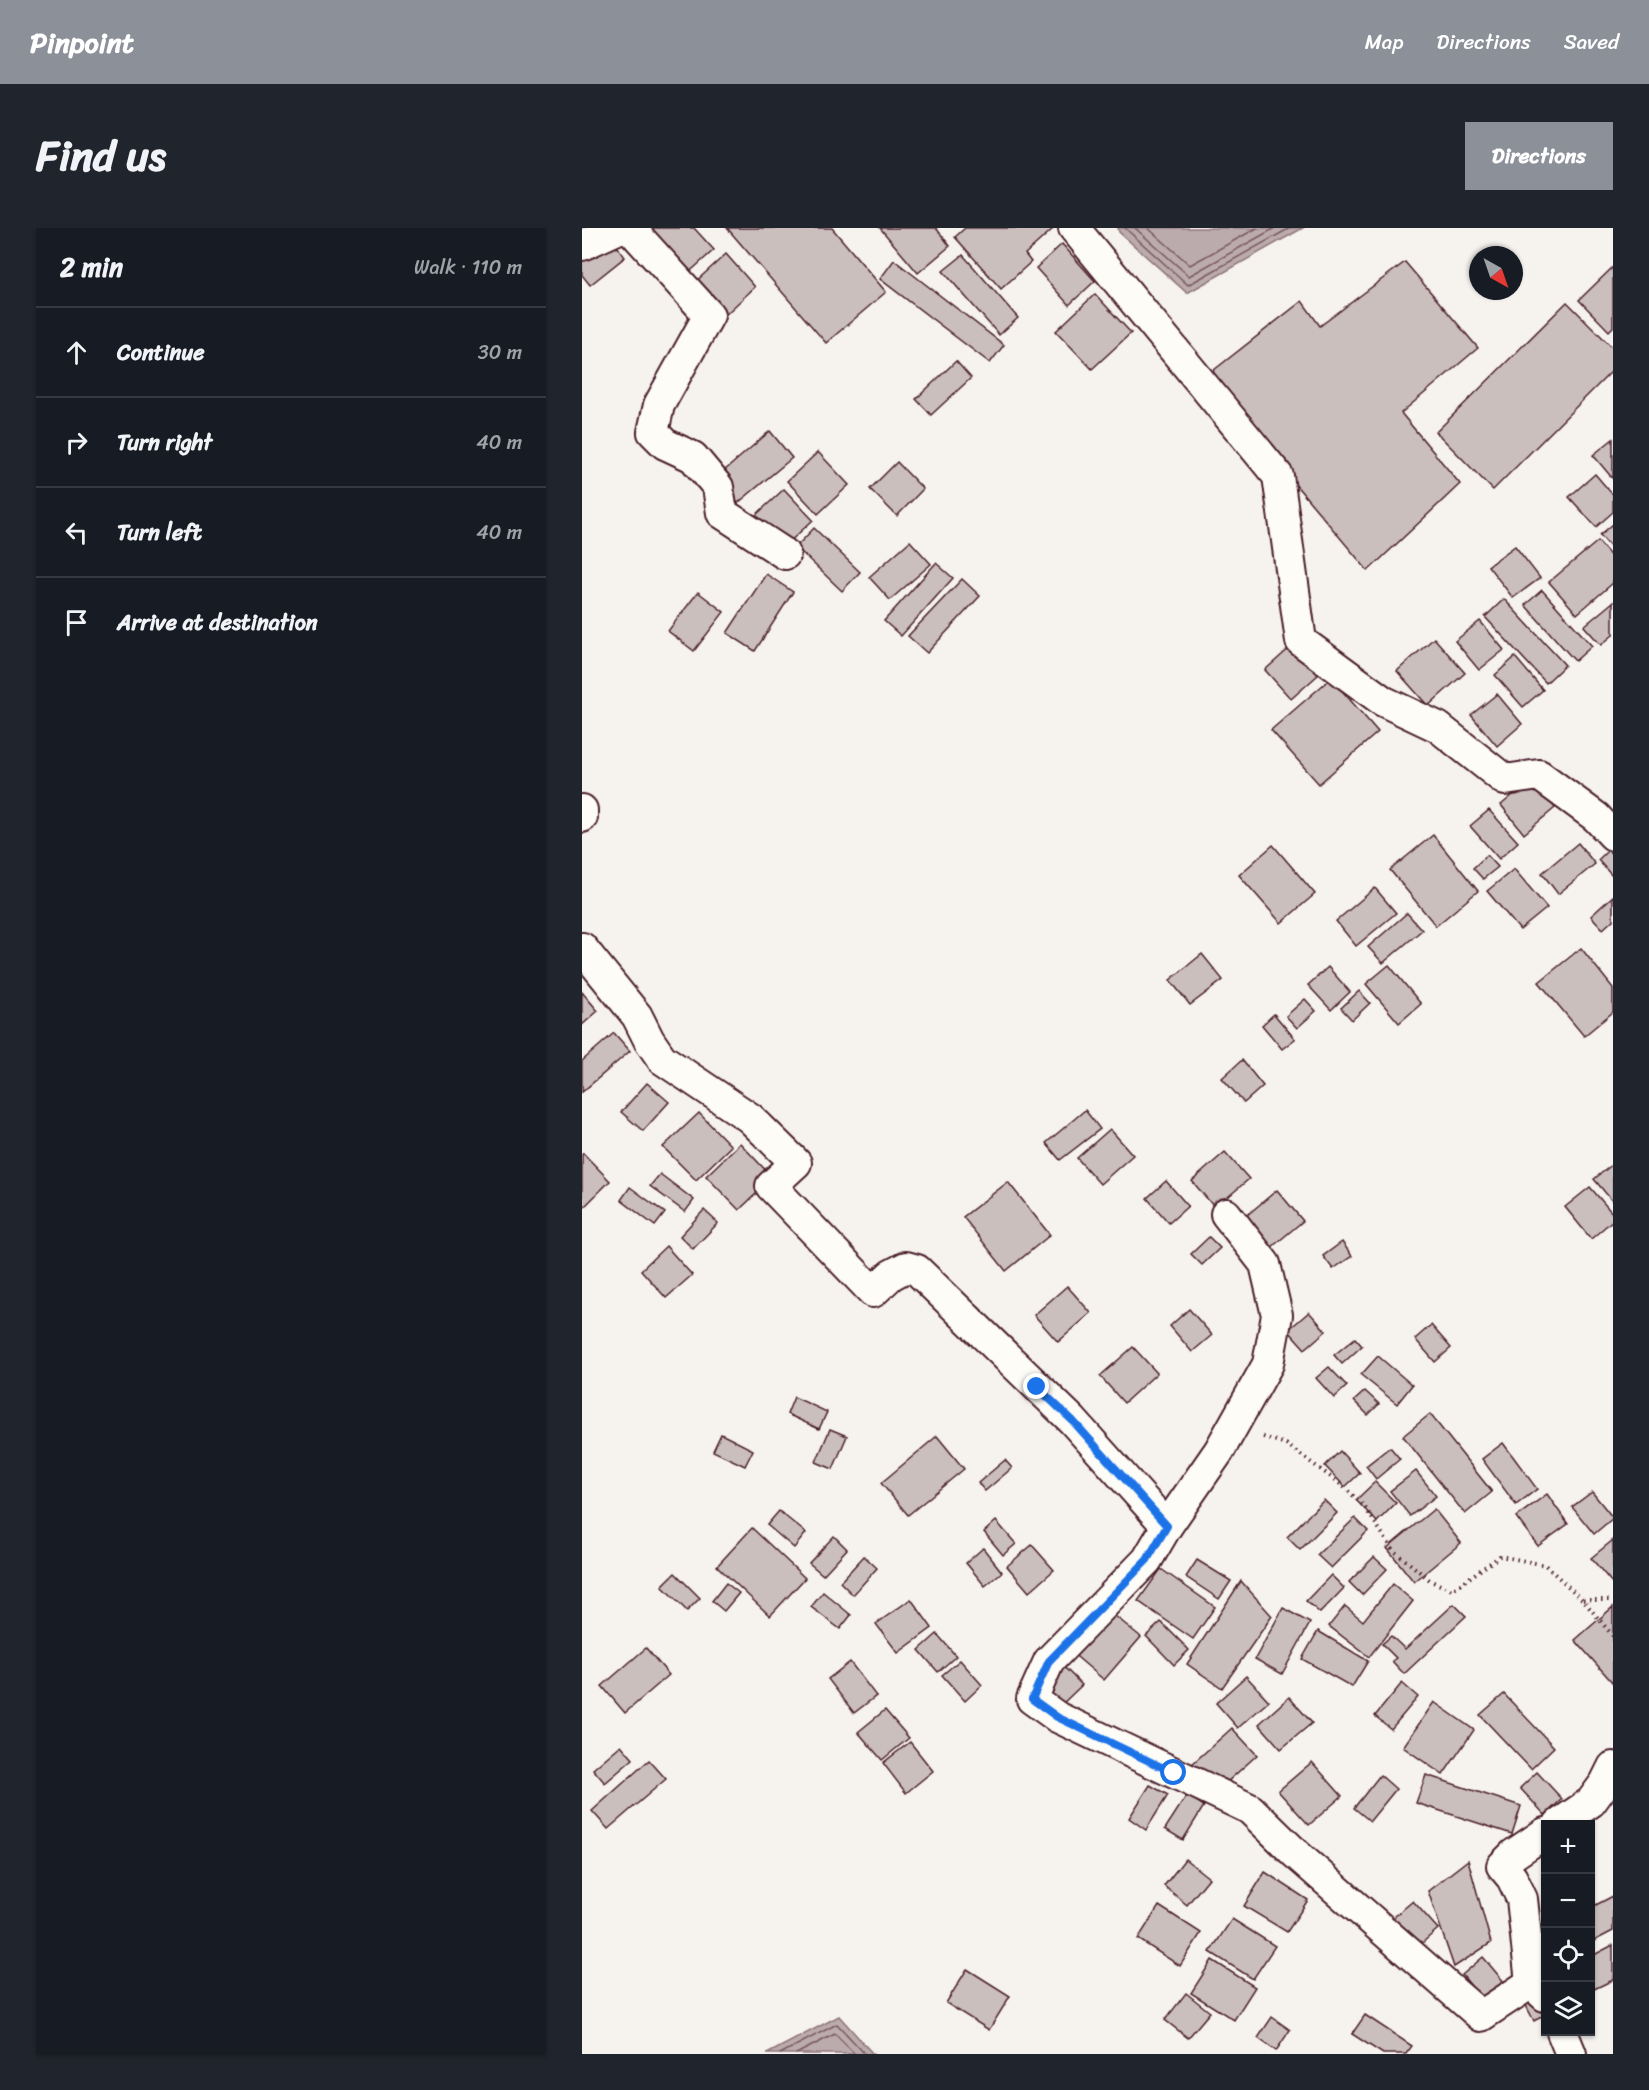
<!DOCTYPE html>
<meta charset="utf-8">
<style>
:root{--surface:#171b24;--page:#20242c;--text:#f1f3f6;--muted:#9ea1a6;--line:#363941;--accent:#8c9099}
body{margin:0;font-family:Sriracha,sans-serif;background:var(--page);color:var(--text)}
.controls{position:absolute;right:18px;bottom:18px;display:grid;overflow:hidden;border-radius:0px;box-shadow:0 2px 4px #0004}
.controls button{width:54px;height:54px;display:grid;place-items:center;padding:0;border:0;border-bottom:2px solid var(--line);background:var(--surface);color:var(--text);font:30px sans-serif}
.compass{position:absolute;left:887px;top:18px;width:54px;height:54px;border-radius:50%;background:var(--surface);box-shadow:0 2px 4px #0004;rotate:140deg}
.stop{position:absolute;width:18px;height:18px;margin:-14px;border:4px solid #1a73e8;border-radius:50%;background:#fff}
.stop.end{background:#1a73e8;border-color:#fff;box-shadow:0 2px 6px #0008}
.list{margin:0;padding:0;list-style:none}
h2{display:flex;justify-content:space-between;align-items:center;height:78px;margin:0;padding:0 24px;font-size:26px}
h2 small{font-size:20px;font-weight:400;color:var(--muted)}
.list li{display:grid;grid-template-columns:39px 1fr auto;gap:18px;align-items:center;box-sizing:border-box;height:90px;padding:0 24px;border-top:2px solid var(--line)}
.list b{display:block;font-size:22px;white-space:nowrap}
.list em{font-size:20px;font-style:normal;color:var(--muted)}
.icon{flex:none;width:33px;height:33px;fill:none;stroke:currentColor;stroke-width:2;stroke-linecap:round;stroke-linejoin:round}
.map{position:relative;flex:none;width:1031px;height:1826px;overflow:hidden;border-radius:0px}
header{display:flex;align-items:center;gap:36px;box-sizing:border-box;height:84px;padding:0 30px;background:var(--accent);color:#fff}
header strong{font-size:28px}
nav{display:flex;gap:33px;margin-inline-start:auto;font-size:21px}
.intro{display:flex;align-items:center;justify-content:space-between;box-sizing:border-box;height:144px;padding:0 36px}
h1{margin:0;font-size:42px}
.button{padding:15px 27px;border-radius:0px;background:var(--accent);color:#fff;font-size:21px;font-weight:700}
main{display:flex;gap:36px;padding:0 36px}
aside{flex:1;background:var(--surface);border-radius:0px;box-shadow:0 2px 4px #0004}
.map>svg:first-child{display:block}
.water{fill:#bbabac;stroke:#8e7378;stroke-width:1.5}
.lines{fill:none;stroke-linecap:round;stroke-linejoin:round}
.shore{stroke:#77575f;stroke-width:1.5}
.building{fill:#cbbfbe;stroke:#4a1f2b;stroke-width:1.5}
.minor-casing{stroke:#4a1f2b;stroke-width:34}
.path{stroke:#4a1f2b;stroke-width:4;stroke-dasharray:1.5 4.5;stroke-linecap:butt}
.minor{stroke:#fdfcf7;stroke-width:30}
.route{stroke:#1a73e8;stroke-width:8}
</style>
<header>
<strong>Pinpoint</strong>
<nav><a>Map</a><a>Directions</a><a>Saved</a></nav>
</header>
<div class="intro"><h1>Find us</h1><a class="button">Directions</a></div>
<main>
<aside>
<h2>2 min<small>Walk · 110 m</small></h2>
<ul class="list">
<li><svg class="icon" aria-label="ahead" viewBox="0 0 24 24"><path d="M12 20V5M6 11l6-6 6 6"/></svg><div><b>Continue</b></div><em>30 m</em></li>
<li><svg class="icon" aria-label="right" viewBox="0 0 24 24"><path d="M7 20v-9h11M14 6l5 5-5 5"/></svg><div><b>Turn right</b></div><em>40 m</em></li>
<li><svg class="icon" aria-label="left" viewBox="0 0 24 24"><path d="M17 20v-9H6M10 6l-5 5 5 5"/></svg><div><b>Turn left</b></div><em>40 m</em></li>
<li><svg class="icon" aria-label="arrive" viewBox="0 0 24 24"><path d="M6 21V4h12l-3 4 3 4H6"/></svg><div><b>Arrive at destination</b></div></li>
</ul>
</aside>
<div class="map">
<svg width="1031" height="1826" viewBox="0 0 1031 1826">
<rect width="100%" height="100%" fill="#f6f3ef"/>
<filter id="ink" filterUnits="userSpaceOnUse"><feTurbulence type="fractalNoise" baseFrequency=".0167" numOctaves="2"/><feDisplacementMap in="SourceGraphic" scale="12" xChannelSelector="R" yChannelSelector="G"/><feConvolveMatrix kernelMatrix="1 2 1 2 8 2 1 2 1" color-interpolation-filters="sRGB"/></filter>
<g filter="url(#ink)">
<g class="water">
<path d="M 536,0 L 721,0 L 605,65 L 537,4 Z"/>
<path d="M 257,1788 L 291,1826 L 185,1826 Z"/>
</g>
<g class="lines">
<g class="shore">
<path d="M 543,0 L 606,57 L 708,0"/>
<path d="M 553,0 L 607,48 L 693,0"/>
<path d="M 566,0 L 608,37 L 675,0"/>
<path d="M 198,1826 L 255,1796 L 283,1826"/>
<path d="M 214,1826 L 253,1806 L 273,1826"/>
</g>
</g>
<g class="building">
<path d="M 57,0 L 112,0 L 132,22 L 102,49 Z"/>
<path d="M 145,0 L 250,0 L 304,64 L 244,115 Z"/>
<path d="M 298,0 L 354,0 L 368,18 L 336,45 Z"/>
<path d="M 383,0 L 472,0 L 443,26 L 449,34 L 419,61 L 373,9 Z"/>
<path d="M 28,9 L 43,29 L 8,57 L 0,47 L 0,32 Z"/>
<path d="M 480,16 L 513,53 L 487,77 L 454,40 Z"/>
<path d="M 144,26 L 173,59 L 141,89 L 111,56 Z"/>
<path d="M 381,27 L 436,90 L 417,107 L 361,43 Z"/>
<path d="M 312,32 L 422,117 L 408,135 L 298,51 Z"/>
<path d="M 823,34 L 896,120 L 819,185 L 878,256 L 786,343 L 623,149 L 720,73 L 738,98 Z"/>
<path d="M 1031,39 L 1031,99 L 1027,103 L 997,72 Z"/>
<path d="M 513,66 L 549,105 L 510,141 L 474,103 Z"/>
<path d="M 985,74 L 1031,120 L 1031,142 L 911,262 L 854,204 Z"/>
<path d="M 374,133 L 389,150 L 349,187 L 334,171 Z"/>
<path d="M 188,203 L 210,230 L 156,275 L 134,250 Z"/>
<path d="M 1031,211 L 1031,251 L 1011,227 Z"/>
<path d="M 236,224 L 267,257 L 236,286 L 205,253 Z"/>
<path d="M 315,234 L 341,261 L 315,288 L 288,261 Z"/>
<path d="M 1013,246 L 1031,267 L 1031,284 L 1014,299 L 987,269 Z"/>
<path d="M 202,261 L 231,292 L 203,318 L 174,287 Z"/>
<path d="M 1031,296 L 1031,322 L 1018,307 Z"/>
<path d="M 232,300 L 278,344 L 260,363 L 214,319 Z"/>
<path d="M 328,313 L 349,336 L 308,372 L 287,349 Z"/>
<path d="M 1016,313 L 1031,331 L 1031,355 L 995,386 L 967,354 Z"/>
<path d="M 933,318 L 958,350 L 931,370 L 906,338 Z"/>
<path d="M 354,335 L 371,350 L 319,408 L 302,393 Z"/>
<path d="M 184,346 L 211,364 L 173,423 L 145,405 Z"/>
<path d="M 380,351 L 398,368 L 345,425 L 326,408 Z"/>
<path d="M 960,362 L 1010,418 L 993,433 L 943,377 Z"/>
<path d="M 116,364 L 142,384 L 112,423 L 86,403 Z"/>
<path d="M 922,371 L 983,437 L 964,455 L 903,389 Z"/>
<path d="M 1031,374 L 1031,407 L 1019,417 L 1002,398 Z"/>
<path d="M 898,393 L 922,422 L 897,442 L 873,413 Z"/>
<path d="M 852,410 L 883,445 L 846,478 L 815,443 Z"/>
<path d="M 710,418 L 736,447 L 709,471 L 683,442 Z"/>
<path d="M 933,429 L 961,462 L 941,479 L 913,447 Z"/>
<path d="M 749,450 L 796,504 L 737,556 L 689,502 Z"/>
<path d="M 915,466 L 940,496 L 915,518 L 889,487 Z"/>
<path d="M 950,551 L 973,580 L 942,606 L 919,577 Z"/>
<path d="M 907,582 L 936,614 L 917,631 L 888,598 Z"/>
<path d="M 851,607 L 896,663 L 854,698 L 808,642 Z"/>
<path d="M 996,615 L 1013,636 L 976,666 L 960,645 Z"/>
<path d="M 691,617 L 733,666 L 699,695 L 657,647 Z"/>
<path d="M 1026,622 L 1031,628 L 1031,649 L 1016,632 Z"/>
<path d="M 905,627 L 916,639 L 901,651 L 891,640 Z"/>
<path d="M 932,641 L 965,680 L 938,702 L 905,663 Z"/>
<path d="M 793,660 L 814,685 L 774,718 L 754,693 Z"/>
<path d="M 1031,668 L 1031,692 L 1021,701 L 1009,688 Z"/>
<path d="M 825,685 L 840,702 L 801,735 L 786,719 Z"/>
<path d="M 999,720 L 1031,760 L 1031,784 L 1002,808 L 957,754 Z"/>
<path d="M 620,726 L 641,752 L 608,777 L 588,752 Z"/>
<path d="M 807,737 L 839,776 L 817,795 L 784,756 Z"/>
<path d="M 746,739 L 768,764 L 749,782 L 726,757 Z"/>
<path d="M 777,763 L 788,775 L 770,792 L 759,780 Z"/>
<path d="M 0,764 L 16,783 L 0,797 Z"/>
<path d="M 723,771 L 734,783 L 715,800 L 704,788 Z"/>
<path d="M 692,786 L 713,811 L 700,821 L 680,797 Z"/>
<path d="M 32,805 L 48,823 L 0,864 L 0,833 Z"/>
<path d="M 660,832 L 681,858 L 662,875 L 640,850 Z"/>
<path d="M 65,855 L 87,874 L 61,903 L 39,884 Z"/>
<path d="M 503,882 L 518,901 L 478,932 L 464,915 Z"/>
<path d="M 117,885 L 149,918 L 114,952 L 81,919 Z"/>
<path d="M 528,901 L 551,927 L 518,956 L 495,930 Z"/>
<path d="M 158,915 L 191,950 L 157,982 L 124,948 Z"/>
<path d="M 643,924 L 667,951 L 633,980 L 610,953 Z"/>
<path d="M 1,925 L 28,953 L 0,981 L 0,927 Z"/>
<path d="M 1031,936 L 1031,974 L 1012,951 Z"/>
<path d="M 78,946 L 112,972 L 103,984 L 68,958 Z"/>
<path d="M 584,953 L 606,978 L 587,995 L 565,970 Z"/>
<path d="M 426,954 L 468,1007 L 424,1043 L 381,989 Z"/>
<path d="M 48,959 L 83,985 L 73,998 L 39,972 Z"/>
<path d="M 1008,959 L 1031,986 L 1031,992 L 1009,1011 L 983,979 Z"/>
<path d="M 695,962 L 721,993 L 690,1019 L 664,988 Z"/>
<path d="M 122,982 L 136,995 L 111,1021 L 98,1008 Z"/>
<path d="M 627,1009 L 638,1020 L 620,1037 L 609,1026 Z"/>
<path d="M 760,1014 L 770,1028 L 751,1041 L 741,1028 Z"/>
<path d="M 84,1018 L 110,1047 L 84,1070 L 59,1042 Z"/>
<path d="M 485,1058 L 509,1085 L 476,1114 L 452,1087 Z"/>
<path d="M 607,1081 L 630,1107 L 610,1124 L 588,1098 Z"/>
<path d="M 727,1084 L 744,1103 L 723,1121 L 706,1102 Z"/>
<path d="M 849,1097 L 869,1120 L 853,1134 L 833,1111 Z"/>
<path d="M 773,1110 L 780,1118 L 760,1136 L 752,1127 Z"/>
<path d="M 551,1119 L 575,1145 L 542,1175 L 518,1148 Z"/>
<path d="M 796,1128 L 830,1157 L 815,1176 L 779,1147 Z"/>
<path d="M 747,1139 L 765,1158 L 752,1170 L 734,1150 Z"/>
<path d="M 783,1163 L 797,1176 L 786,1187 L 772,1173 Z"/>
<path d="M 212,1169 L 245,1184 L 237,1201 L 205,1186 Z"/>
<path d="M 848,1186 L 910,1264 L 883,1286 L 821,1208 Z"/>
<path d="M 248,1201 L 265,1208 L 251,1241 L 234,1234 Z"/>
<path d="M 139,1206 L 171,1222 L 163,1238 L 131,1223 Z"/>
<path d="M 355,1208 L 382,1241 L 326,1287 L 299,1255 Z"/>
<path d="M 921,1215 L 955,1261 L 934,1277 L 900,1231 Z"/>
<path d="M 808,1219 L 818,1231 L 794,1251 L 784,1238 Z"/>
<path d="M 758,1223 L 778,1245 L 763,1259 L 743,1238 Z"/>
<path d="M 423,1232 L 430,1240 L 403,1263 L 396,1255 Z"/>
<path d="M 834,1243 L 854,1268 L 828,1288 L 808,1263 Z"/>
<path d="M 793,1254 L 814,1275 L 795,1294 L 774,1272 Z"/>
<path d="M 1010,1264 L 1031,1290 L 1012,1306 L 990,1279 Z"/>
<path d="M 965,1266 L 986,1296 L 956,1318 L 934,1289 Z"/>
<path d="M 742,1272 L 755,1285 L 718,1322 L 705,1309 Z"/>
<path d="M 852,1281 L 879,1315 L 832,1354 L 805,1320 Z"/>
<path d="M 197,1283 L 224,1305 L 212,1320 L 185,1297 Z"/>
<path d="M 773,1290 L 786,1303 L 749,1340 L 735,1327 Z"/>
<path d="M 414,1293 L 434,1316 L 421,1327 L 402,1304 Z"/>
<path d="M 170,1300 L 223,1350 L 188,1388 L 135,1338 Z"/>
<path d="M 252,1308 L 265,1321 L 241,1347 L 227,1335 Z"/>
<path d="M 1031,1312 L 1031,1356 L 1009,1330 Z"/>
<path d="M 450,1317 L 472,1342 L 447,1364 L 425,1338 Z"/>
<path d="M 401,1320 L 420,1344 L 403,1358 L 384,1335 Z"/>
<path d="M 282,1328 L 295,1340 L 271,1367 L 258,1354 Z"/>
<path d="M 792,1329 L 805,1341 L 780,1367 L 767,1354 Z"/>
<path d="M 615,1332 L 649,1353 L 637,1371 L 604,1349 Z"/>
<path d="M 579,1341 L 633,1379 L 611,1411 L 556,1373 Z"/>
<path d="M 93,1345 L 118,1370 L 105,1383 L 80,1358 Z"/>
<path d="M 749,1347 L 762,1360 L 738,1385 L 724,1373 Z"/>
<path d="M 659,1353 L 690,1388 L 640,1460 L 605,1436 Z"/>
<path d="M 144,1355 L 157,1365 L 142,1383 L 130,1373 Z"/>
<path d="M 811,1356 L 831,1373 L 787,1429 L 747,1398 L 763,1378 L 781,1393 Z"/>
<path d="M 241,1364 L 269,1387 L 258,1401 L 229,1379 Z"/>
<path d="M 511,1370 L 559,1409 L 522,1452 L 475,1412 Z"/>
<path d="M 329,1371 L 350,1400 L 316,1425 L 294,1396 Z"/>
<path d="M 872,1376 L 884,1388 L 822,1446 L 810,1433 L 814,1430 L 800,1416 L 809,1408 L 823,1421 Z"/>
<path d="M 1031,1379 L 1031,1455 L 993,1412 Z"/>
<path d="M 701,1380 L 728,1395 L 700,1446 L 673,1431 Z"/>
<path d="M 579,1394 L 607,1422 L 592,1437 L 564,1408 Z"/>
<path d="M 736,1403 L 786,1433 L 770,1459 L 720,1431 Z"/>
<path d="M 355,1406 L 374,1428 L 356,1444 L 337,1422 Z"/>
<path d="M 64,1420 L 87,1447 L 43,1485 L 20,1458 Z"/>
<path d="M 378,1432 L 400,1457 L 383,1473 L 360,1447 Z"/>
<path d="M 268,1434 L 294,1468 L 272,1485 L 246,1451 Z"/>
<path d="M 481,1438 L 500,1457 L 477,1479 L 458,1460 Z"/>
<path d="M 664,1448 L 687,1473 L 656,1500 L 634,1475 Z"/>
<path d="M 820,1455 L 836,1469 L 809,1501 L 793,1488 Z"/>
<path d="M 922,1466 L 972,1519 L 949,1541 L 898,1487 Z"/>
<path d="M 707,1469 L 730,1495 L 699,1521 L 677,1496 Z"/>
<path d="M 852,1474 L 892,1502 L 861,1547 L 821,1519 Z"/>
<path d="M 303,1482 L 327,1510 L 300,1532 L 276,1504 Z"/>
<path d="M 650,1500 L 675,1527 L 634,1564 L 609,1537 Z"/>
<path d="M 328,1514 L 351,1543 L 324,1565 L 301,1535 Z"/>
<path d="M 39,1517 L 51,1531 L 23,1555 L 11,1541 Z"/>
<path d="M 67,1532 L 84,1551 L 26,1601 L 10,1583 Z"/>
<path d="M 730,1534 L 760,1568 L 727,1597 L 696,1563 Z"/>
<path d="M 955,1544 L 980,1571 L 963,1587 L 938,1560 Z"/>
<path d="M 798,1547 L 814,1561 L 788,1593 L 772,1580 Z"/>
<path d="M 844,1547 L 939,1578 L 930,1606 L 834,1575 Z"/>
<path d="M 568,1557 L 586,1567 L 564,1602 L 547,1590 Z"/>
<path d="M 605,1567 L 622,1578 L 601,1612 L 583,1601 Z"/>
<path d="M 603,1631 L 627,1650 L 605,1677 L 582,1658 Z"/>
<path d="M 886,1632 L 909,1715 L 872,1739 L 846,1663 Z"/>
<path d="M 683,1644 L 726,1672 L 705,1704 L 662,1678 Z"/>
<path d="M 1031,1668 L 1031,1703 L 1008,1715 L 1008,1680 Z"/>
<path d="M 831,1673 L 856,1701 L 832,1722 L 807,1693 Z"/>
<path d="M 577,1678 L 619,1705 L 598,1738 L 556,1711 Z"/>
<path d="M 650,1691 L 693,1718 L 671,1751 L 628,1724 Z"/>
<path d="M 963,1703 L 963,1738 L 957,1742 L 942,1714 Z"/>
<path d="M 1031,1717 L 1031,1752 L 1008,1763 L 1008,1729 Z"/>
<path d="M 901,1729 L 922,1754 L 901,1772 L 880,1747 Z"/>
<path d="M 630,1732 L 673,1759 L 652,1792 L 609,1765 Z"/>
<path d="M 385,1741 L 428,1768 L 407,1802 L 364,1775 Z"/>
<path d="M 963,1752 L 963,1787 L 952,1793 L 938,1766 Z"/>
<path d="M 604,1765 L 628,1784 L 606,1810 L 583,1792 Z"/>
<path d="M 783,1787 L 830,1818 L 824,1826 L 801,1826 L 770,1806 Z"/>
<path d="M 690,1789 L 708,1802 L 694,1823 L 676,1810 Z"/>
</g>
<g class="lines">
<defs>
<g id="minor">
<path d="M 48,0 L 127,87 L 77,177 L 71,204 L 83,216 L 111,229 L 136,259 L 140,285 L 203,326"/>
<path d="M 492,0 L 696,248 L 719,413 L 801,473 L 856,499 L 923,552 L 957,547 L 1014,589 L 1031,607"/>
<path d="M 0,17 L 37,0"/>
<path d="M 0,582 L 0,589"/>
<path d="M 0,720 L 55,788 L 67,812 L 80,831 L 168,890 L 214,935 L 189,958 L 291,1064 L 309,1047 L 324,1039 L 335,1042 L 490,1192 L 585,1298 L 565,1332 L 467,1433 L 450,1471 L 475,1489 L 668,1581 L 714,1626 L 899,1788 L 949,1755 L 963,1768"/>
<path d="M 585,1298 L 637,1223 L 686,1136 L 695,1087 L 683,1036 L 644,986"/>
<path d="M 977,1596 L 1009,1574 L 1023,1555 L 1031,1539"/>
<path d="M 949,1755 L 940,1671 L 930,1650 L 920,1638 L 932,1626 L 963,1605"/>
<path d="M 980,1804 L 989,1826"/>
</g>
</defs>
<use href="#minor" class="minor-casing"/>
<g class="path">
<path d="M 681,1209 L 704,1216 L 761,1258 L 782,1278 L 811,1322 L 849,1353 L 870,1362 L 918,1328 L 963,1337 L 1001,1372 L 1031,1408"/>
<path d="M 1001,1372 L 1031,1372"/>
</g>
<use href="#minor" class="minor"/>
</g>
</g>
<g class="lines" filter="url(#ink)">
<path class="route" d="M 455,1159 L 490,1192 L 585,1298 L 565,1332 L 467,1433 L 450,1471 L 475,1489 L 592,1545"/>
</g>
</svg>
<div class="controls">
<button>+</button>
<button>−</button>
<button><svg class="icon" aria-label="locate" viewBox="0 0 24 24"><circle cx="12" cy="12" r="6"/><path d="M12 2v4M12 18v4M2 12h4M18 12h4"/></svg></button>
<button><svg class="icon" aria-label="layers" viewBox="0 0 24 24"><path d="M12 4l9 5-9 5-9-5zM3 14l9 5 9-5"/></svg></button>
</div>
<svg class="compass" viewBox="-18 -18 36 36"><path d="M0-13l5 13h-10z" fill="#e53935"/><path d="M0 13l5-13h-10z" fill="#9ea1a6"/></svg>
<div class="stop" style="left:592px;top:1545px"></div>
<div class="stop end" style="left:455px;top:1159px"></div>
</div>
</main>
